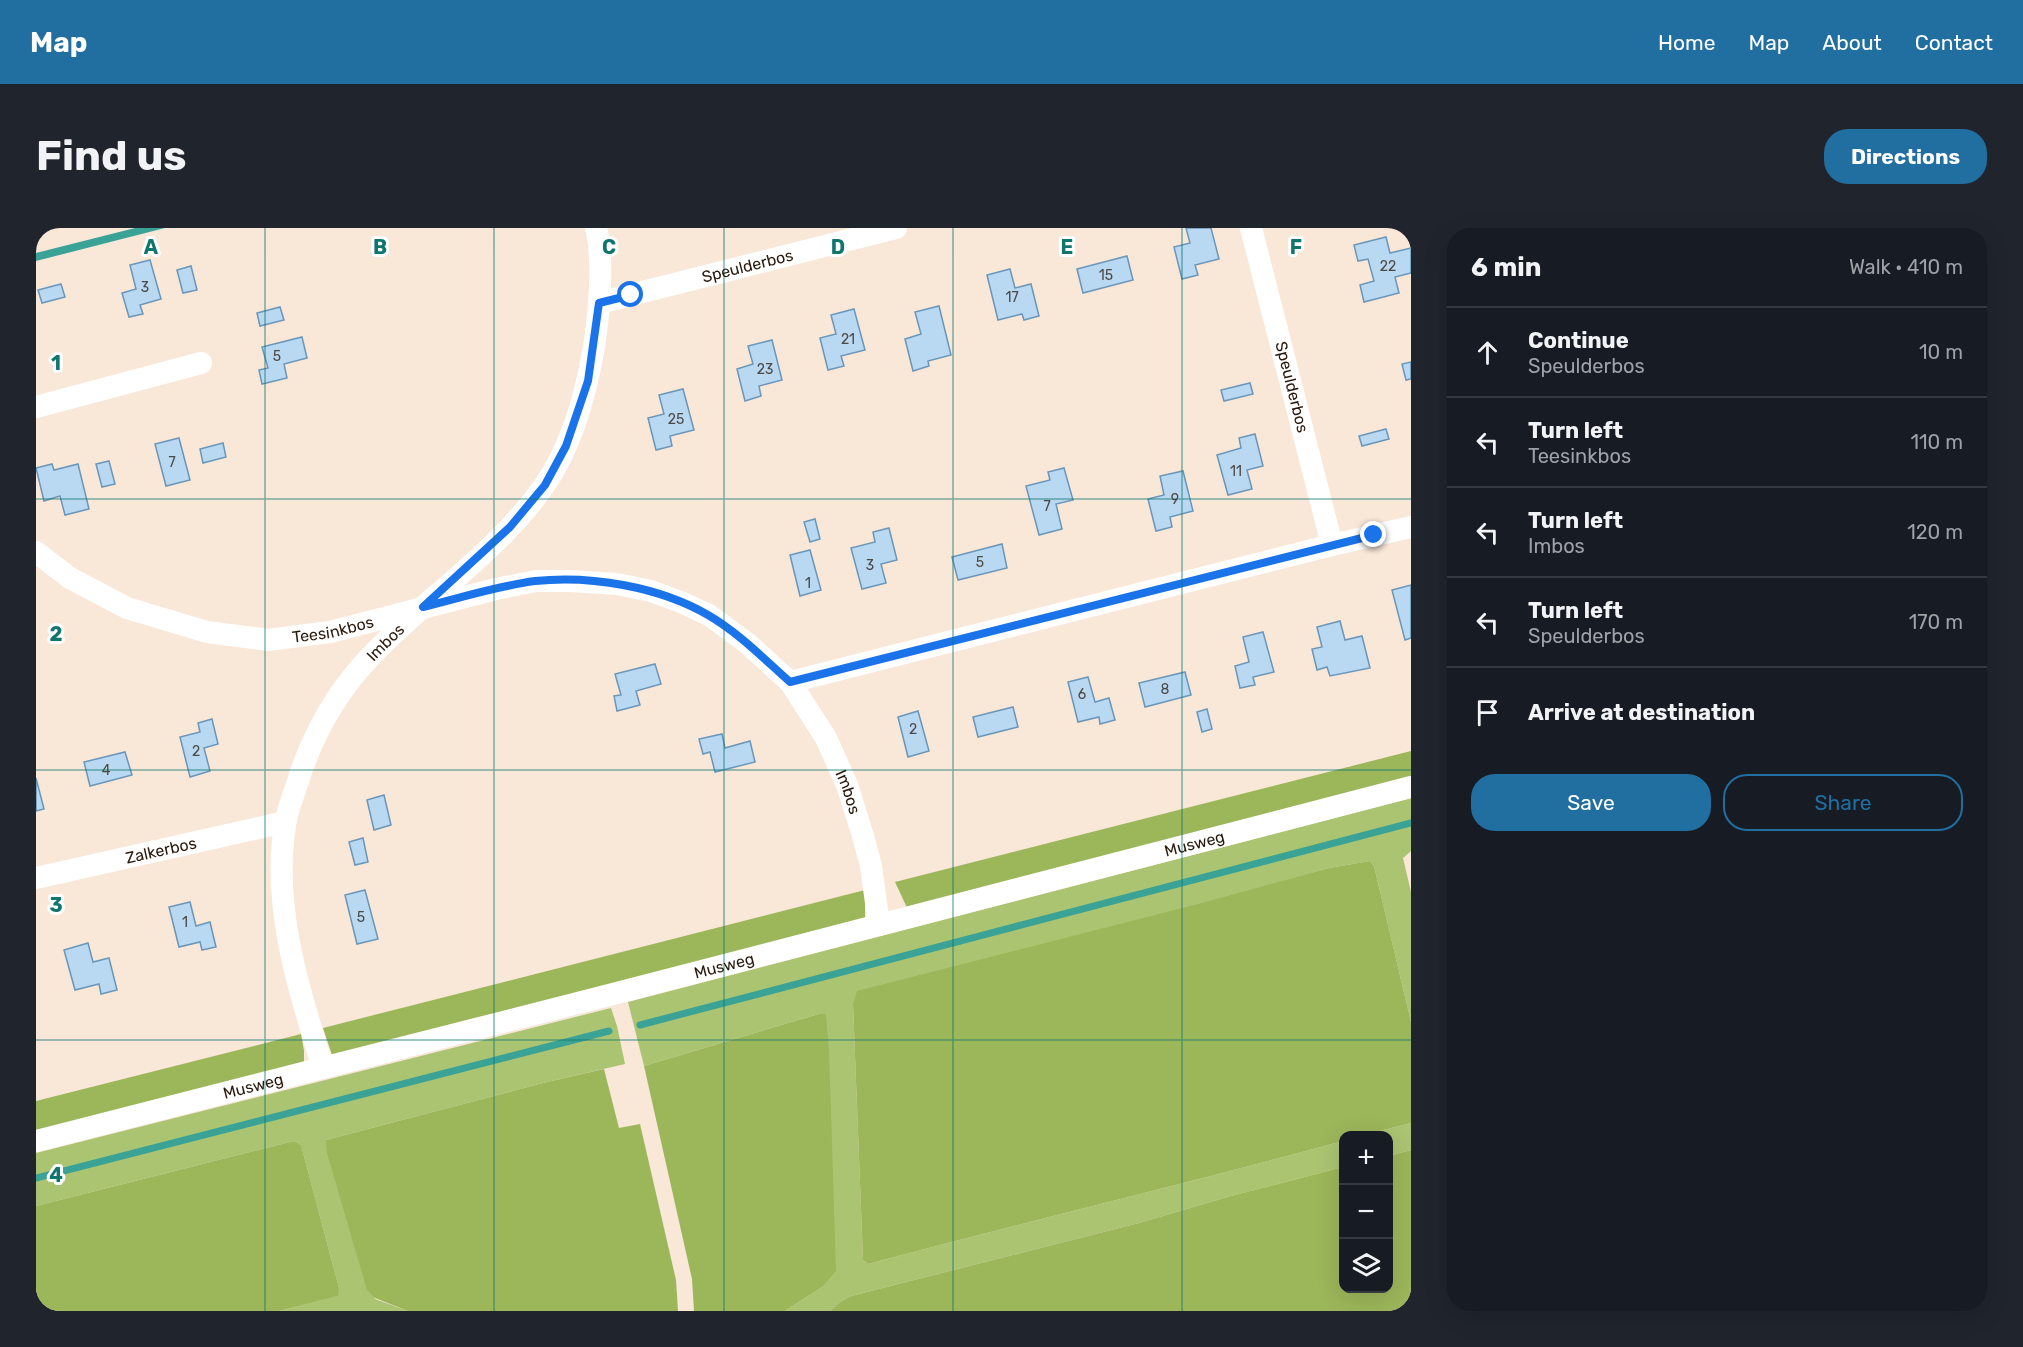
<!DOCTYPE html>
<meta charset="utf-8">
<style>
:root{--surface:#171b24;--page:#20242c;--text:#f1f3f6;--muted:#9ea1a6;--line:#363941;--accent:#216ea1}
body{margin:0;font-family:Rubik,sans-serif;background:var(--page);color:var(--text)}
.controls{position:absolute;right:18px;bottom:18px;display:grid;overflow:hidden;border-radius:12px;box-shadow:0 6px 24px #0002}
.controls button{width:54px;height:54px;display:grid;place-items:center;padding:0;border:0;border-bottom:2px solid var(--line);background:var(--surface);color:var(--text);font:30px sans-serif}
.stop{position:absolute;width:18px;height:18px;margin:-14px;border:4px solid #1a73e8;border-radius:50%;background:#fff}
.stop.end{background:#1a73e8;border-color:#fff;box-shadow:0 2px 6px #0008}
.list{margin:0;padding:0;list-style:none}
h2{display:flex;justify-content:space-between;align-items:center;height:78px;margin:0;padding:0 24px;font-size:26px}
h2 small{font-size:20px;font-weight:400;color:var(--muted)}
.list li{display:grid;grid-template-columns:39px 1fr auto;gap:18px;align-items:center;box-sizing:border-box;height:90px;padding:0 24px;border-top:2px solid var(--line)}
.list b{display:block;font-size:22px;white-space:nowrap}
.list p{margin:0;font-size:20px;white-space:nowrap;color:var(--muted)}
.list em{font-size:20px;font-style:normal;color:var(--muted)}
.actions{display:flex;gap:12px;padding:18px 24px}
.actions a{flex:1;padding:14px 0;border:2px solid var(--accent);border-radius:24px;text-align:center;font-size:21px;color:var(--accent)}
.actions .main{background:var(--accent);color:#fff}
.icon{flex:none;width:33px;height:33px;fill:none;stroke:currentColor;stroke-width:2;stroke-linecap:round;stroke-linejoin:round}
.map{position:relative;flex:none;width:1375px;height:1083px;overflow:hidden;border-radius:24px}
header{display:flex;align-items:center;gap:36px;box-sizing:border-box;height:84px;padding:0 30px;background:var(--accent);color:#fff}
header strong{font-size:28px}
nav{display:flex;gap:33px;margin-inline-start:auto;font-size:21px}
.intro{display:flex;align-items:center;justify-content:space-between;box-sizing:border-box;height:144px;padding:0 36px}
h1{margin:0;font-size:42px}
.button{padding:15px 27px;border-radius:24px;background:var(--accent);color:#fff;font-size:21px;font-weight:700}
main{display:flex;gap:36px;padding:0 36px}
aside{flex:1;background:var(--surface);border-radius:24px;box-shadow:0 6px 24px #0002}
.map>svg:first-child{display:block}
.green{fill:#abc472}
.forest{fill:#9cb65a}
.water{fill:#3ba395}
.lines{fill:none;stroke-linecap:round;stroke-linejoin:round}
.stream{stroke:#3ba395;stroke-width:7}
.building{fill:#b9d9f2;stroke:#6a96b9;stroke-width:1.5}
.minor{stroke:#fff;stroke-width:22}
.route{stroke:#1a73e8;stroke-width:8}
.grid{fill:none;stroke:#0f766e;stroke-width:1.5;stroke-opacity:0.55}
.labels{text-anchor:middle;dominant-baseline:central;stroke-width:6;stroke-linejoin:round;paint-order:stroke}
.number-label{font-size:14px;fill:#4d4945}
.street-label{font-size:16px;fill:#29190b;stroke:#fff}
.grid-label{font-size:20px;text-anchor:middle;font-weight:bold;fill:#0f766e;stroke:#fff;stroke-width:6;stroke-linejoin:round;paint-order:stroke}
</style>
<header>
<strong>Map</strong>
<nav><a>Home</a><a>Map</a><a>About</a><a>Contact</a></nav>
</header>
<div class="intro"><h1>Find us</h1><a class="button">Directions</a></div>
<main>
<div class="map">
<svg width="1375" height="1083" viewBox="0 0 1375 1083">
<rect width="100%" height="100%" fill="#f9e7d8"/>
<g class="green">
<path d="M 1375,570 L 1375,623 L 1367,630 L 1375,664 L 1375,794 L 1338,638 L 1334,633 L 1293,640 L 817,776 L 827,1032 L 832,1036 C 990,994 1149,956 1307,913 L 1307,939 L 1195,968 L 1103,995 L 815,1068 L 804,1074 L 794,1083 L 749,1083 L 786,1059 L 786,785 L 608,838 L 592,774 Z"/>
<path d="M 575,780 L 581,798 L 589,836 L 507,855 L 290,912 L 339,1071 L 372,1083 L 243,1083 L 301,1068 L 303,1060 L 265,917 L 258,913 L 0,978 L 0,925 Z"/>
<path d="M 1375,895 L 1375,922 L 1353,928 L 1352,908 L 1328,907 Z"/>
</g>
<g class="forest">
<path d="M 1375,523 L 1375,552 L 873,684 L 859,654 Z"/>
<path d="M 1334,633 L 1338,638 L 1375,794 L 1375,895 L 1328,907 L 1308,908 L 1307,913 C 1149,956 990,994 832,1036 L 827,1032 L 817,776 L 821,763 L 1166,675 L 1293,640 Z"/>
<path d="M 829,662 L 829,695 L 297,830 L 287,800 Z"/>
<path d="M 786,785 L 790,787 L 793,822 L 800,1043 L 786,1059 L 749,1083 L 658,1083 L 656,1051 L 608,838 Z"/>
<path d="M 265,806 L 268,823 L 268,837 L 0,905 L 0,873 Z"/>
<path d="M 568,841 L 583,900 L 604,896 L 640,1052 L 642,1083 L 372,1083 L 339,1070 L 331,1062 L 291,925 L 290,912 L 507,855 Z"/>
<path d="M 258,913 L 265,917 L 303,1060 L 302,1068 L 243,1083 L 0,1083 L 0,978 Z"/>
<path d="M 1375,922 L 1375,1083 L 794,1083 L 804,1074 L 815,1068 L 1103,995 L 1195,968 L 1307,939 L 1308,1060 L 1352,1060 L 1353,928 Z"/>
</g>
<path class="water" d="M 99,0 L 129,0 L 0,33 L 0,25 Z"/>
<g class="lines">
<g class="stream">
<path d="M 604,797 L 1375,595"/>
<path d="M 0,950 L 573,803"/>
</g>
</g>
<g class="building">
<path d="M 1150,0 L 1175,0 L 1183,31 L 1159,37 L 1162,47 L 1146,51 L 1138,19 L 1154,15 Z"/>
<path d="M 1350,9 L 1354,25 L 1375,20 L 1375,45 L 1359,49 L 1363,65 L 1328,74 L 1324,57 L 1338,53 L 1332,31 L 1322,33 L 1318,17 Z"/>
<path d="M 1091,28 L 1097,52 L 1047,65 L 1041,41 Z"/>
<path d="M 114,32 L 125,71 L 104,77 L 107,86 L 93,89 L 86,65 L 100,61 L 94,37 Z"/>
<path d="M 155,38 L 161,62 L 147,65 L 141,42 Z"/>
<path d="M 974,41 L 979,60 L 995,56 L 1003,88 L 988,92 L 986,86 L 962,92 L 951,47 Z"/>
<path d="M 25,56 L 29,69 L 6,75 L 2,62 Z"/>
<path d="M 903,78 L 915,127 L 892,133 L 893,138 L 877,143 L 869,111 L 885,106 L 879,84 Z"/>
<path d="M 244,79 L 248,92 L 224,98 L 221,85 Z"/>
<path d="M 818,81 L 829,122 L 805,128 L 808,138 L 792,142 L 784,110 L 800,106 L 795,87 Z"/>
<path d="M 266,109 L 271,130 L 248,136 L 251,150 L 226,156 L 223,142 L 232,140 L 226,119 Z"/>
<path d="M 736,112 L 746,152 L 723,158 L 725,168 L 709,173 L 701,141 L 717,136 L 712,118 Z"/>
<path d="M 1375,134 L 1375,151 L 1370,152 L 1366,136 Z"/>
<path d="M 1214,155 L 1217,166 L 1188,173 L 1185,162 Z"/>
<path d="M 647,161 L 658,202 L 634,208 L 636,218 L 620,222 L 612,190 L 628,186 L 623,167 Z"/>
<path d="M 1350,201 L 1353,211 L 1326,218 L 1323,208 Z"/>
<path d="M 1219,206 L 1227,238 L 1211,242 L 1216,261 L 1192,267 L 1181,227 L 1205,220 L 1203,210 Z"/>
<path d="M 143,210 L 154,252 L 130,258 L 119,216 Z"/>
<path d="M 187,215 L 190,229 L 167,235 L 164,221 Z"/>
<path d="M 73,233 L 79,256 L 66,259 L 60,236 Z"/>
<path d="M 16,236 L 18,242 L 42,236 L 53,281 L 29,287 L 24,268 L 8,273 L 0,240 Z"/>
<path d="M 1028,240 L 1037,272 L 1020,276 L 1026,301 L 1003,307 L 990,258 L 1014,252 L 1012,244 Z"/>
<path d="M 1147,243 L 1157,283 L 1134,289 L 1136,299 L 1120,303 L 1112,271 L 1128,267 L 1124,248 Z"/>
<path d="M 779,291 L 784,311 L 774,314 L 768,294 Z"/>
<path d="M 853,300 L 861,332 L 845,336 L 850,355 L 826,361 L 815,320 L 839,314 L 837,304 Z"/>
<path d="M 966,316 L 971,340 L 922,352 L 916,329 Z"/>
<path d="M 774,322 L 785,362 L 764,368 L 754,327 Z"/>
<path d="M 1375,357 L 1375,410 L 1369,412 L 1356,362 Z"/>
<path d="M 1304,393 L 1309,412 L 1326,408 L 1334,440 L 1294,448 L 1291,439 L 1281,442 L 1276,421 L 1286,419 L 1281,399 Z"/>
<path d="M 1227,404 L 1238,444 L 1217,449 L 1219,457 L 1204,460 L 1199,438 L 1213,434 L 1207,409 Z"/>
<path d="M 619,436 L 625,456 L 600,463 L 604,477 L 581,483 L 578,468 L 585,467 L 579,446 Z"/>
<path d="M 1149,444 L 1155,467 L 1109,479 L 1103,455 Z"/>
<path d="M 1052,449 L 1059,474 L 1073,470 L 1079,492 L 1064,496 L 1063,489 L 1042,494 L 1032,454 Z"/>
<path d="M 977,479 L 982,499 L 942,509 L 937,489 Z"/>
<path d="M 1171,481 L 1176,501 L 1166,504 L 1161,484 Z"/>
<path d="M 882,483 L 893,523 L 872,529 L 862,489 Z"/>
<path d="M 176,491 L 182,516 L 168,520 L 174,543 L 154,549 L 144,509 L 164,504 L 162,495 Z"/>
<path d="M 686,506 L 689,520 L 714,513 L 719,534 L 679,544 L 674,524 L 667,526 L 663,511 Z"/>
<path d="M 89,524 L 96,547 L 54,558 L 48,534 Z"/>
<path d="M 0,550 L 8,581 L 0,583 Z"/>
<path d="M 348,567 L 355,597 L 338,602 L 331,572 Z"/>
<path d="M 327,610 L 332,634 L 319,637 L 313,614 Z"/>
<path d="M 329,662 L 342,711 L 321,716 L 309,667 Z"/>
<path d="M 154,674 L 160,698 L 174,694 L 180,719 L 166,722 L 164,714 L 143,719 L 133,679 Z"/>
<path d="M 52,715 L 57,734 L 73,730 L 81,762 L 65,766 L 63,756 L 39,762 L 28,722 Z"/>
</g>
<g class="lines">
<g class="minor">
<path id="s1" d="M 563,75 L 860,0"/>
<path d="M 0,179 L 165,135"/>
<path d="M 1296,317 L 1375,299"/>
<path id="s2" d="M 0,324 L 34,350 L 91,380 L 171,404 L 232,412 L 294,404 L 460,361 L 500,353 L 535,353 L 581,356 L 615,363 L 645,374 L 673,387 L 711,415 L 754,454 L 790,510 L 811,557 L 827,608 L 835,638 L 843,697"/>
<path d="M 754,454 L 1296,317 L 1215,0"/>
<path id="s3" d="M 0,650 L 249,594"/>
<path id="s4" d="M 287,840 C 263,761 236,681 249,597 C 251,583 257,569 261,556 C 274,514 296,472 325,439 C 382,375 458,329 508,258 C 536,218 550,166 558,119 C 563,85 568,33 560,0"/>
<path id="s5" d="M 0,913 L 581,765 L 1375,559"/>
</g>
</g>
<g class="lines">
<path class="route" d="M 595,67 L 563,75 L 552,153 L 530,218 L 509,257 L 474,299 L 387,379 C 424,370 461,358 499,353 C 555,347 624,359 672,387 C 703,405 728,431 754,454 L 1338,307"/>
</g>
<path class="grid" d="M 229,0 L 229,1083M 458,0 L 458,1083M 688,0 L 688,1083M 917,0 L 917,1083M 1146,0 L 1146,1083M 0,271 L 1375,271M 0,542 L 1375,542M 0,812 L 1375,812"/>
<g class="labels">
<g class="number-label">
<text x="1352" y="38">22</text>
<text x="1070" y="47">15</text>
<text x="109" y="59">3</text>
<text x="976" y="69">17</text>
<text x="812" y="111">21</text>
<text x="241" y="128">5</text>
<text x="729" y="141">23</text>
<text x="640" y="191">25</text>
<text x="136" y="234">7</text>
<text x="1200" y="243">11</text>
<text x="1139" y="271">9</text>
<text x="1011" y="278">7</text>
<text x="944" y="334">5</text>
<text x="834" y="337">3</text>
<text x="772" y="355">1</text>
<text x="1129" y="461">8</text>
<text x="1046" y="466">6</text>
<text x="877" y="501">2</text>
<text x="160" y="523">2</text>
<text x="70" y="542">4</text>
<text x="325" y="689">5</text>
<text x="149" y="694">1</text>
</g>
<g class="street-label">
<text stroke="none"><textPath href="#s1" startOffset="153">Speulderbos</textPath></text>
<text transform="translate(1256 159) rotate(76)">Speulderbos</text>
<text stroke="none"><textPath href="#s2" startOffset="318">Teesinkbos</textPath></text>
<text stroke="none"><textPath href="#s4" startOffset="460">Imbos</textPath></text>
<text stroke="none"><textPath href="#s2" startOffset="936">Imbos</textPath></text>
<text stroke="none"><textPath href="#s5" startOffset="1196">Musweg</textPath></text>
<text stroke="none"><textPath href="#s3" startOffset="128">Zalkerbos</textPath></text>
<text stroke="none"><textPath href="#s5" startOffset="710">Musweg</textPath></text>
<text stroke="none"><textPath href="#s5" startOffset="224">Musweg</textPath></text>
</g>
</g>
<g class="grid-label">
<text x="115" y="26">A</text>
<text x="344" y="26">B</text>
<text x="573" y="26">C</text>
<text x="802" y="26">D</text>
<text x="1031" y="26">E</text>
<text x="1260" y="26">F</text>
<text x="20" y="142">1</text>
<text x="20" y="413">2</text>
<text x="20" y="684">3</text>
<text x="20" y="954">4</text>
</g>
</svg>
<div class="controls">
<button>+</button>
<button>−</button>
<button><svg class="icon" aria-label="layers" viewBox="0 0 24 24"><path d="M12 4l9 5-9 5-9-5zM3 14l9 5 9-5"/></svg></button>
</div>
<div class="stop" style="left:595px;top:67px"></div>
<div class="stop end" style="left:1338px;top:307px"></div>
</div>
<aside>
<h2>6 min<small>Walk · 410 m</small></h2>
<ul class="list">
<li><svg class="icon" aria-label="ahead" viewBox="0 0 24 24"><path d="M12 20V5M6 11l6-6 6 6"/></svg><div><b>Continue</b><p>Speulderbos</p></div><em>10 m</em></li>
<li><svg class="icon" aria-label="left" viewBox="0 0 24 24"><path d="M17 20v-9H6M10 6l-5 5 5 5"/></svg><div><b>Turn left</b><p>Teesinkbos</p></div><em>110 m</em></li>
<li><svg class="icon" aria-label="left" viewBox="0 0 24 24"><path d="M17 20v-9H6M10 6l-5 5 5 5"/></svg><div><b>Turn left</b><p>Imbos</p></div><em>120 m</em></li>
<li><svg class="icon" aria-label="left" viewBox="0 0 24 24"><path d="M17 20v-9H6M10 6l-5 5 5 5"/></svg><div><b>Turn left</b><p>Speulderbos</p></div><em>170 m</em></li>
<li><svg class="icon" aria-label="arrive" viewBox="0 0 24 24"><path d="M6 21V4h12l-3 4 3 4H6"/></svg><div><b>Arrive at destination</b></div></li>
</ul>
<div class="actions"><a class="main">Save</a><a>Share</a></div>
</aside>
</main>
